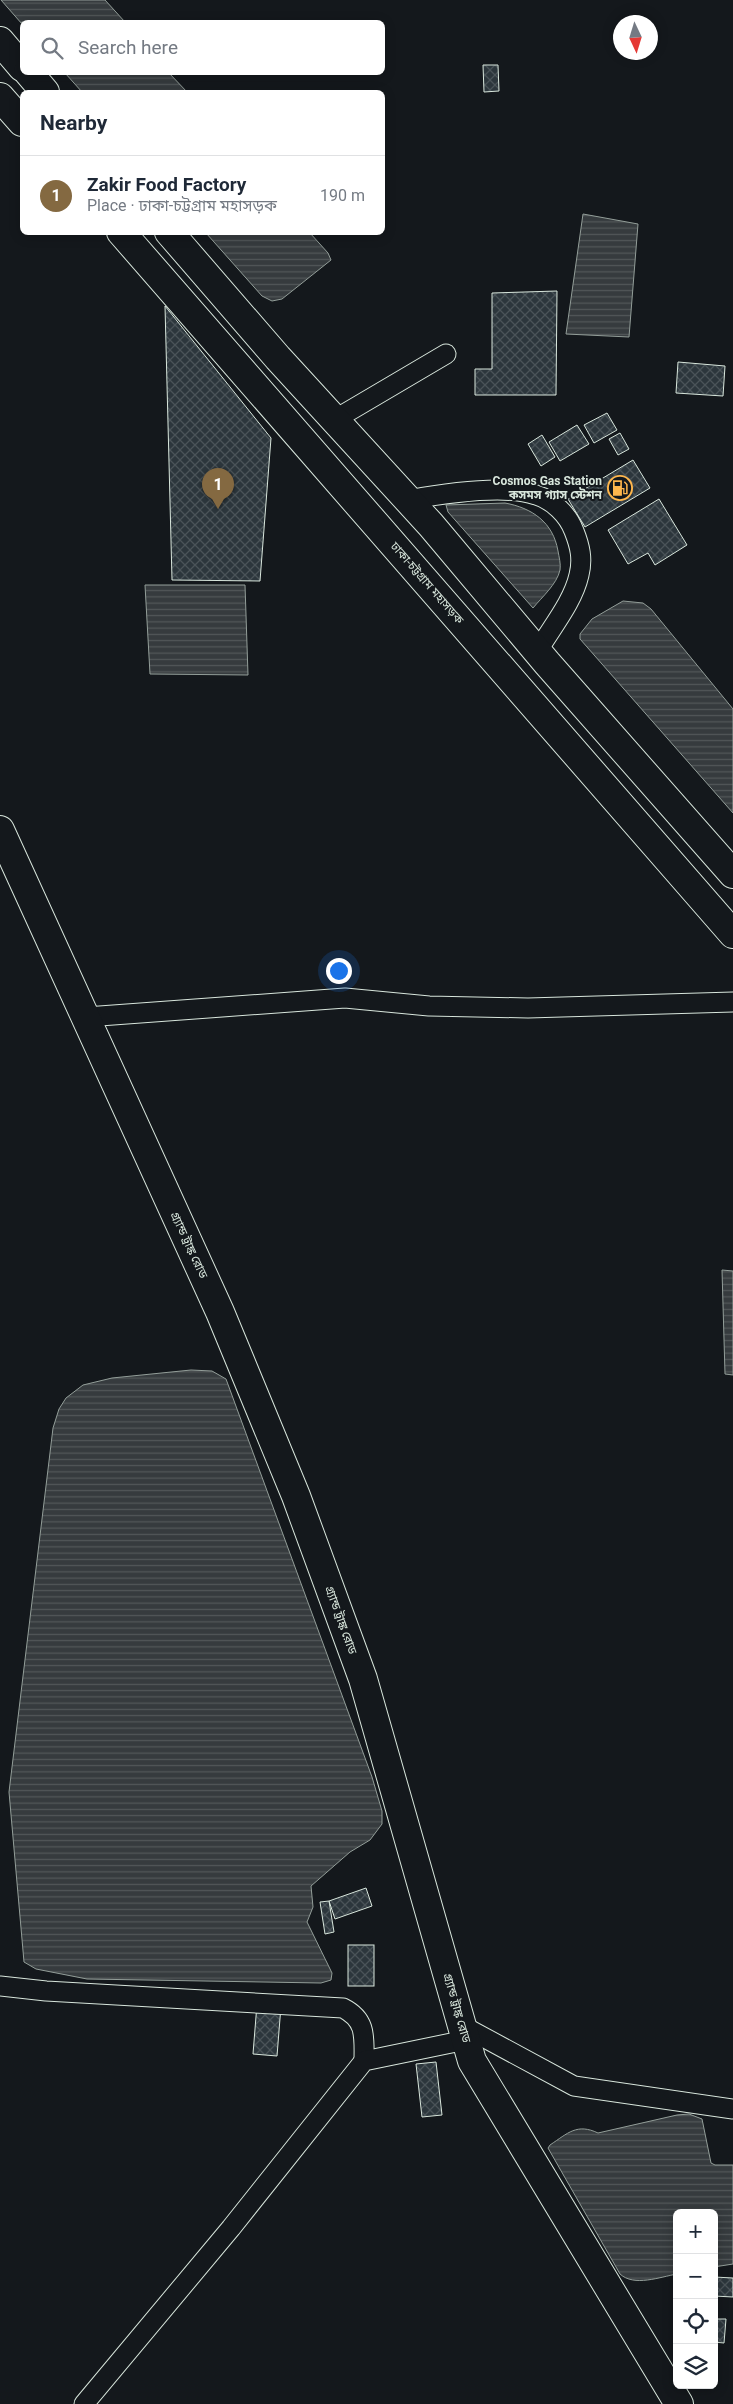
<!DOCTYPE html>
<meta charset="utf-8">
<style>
:root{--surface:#fff;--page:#f2f2f3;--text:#1f2937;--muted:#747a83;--line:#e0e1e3;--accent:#846941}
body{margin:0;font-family:Roboto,"Noto Sans Bengali",sans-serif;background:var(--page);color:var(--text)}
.controls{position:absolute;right:15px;bottom:15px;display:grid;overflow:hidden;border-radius:8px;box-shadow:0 2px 12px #0003}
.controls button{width:45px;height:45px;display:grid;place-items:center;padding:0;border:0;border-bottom:1px solid var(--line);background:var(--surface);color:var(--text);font:25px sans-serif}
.compass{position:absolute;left:613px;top:15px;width:45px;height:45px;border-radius:50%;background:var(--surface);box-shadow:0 2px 12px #0003;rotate:176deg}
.you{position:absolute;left:338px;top:970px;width:18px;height:18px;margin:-12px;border:4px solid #fff;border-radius:50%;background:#1a73e8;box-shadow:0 0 0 8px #1a73e833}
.badge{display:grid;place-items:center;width:32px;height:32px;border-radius:50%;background:var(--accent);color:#fff;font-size:16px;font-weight:700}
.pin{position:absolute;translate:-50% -41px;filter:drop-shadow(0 1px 2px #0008)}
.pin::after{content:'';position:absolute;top:26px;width:18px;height:15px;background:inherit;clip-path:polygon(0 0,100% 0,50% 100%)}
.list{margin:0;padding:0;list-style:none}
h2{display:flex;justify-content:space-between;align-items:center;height:65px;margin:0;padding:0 20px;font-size:21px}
h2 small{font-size:16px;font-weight:400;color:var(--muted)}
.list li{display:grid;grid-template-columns:32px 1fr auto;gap:15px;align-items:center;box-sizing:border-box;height:80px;padding:0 20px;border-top:1px solid var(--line)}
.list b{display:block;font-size:19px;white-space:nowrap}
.list p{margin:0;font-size:16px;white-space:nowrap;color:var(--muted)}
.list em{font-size:16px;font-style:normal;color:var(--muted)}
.icon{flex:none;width:28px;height:28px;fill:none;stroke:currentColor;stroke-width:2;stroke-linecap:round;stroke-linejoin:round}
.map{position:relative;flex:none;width:733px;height:2404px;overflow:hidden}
.search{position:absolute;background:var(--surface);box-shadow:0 2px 12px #0003;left:20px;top:20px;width:365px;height:55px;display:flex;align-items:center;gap:12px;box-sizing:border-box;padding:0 18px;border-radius:8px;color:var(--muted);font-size:19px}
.panel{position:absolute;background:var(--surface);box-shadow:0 2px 12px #0003;left:20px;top:90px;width:365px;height:145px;border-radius:8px}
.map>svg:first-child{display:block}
.water{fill:url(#water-rules);stroke:#939e99}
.building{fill:url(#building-cross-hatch);stroke:#d8e6dc}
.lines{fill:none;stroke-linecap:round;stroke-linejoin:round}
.minor-casing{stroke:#d8e6dc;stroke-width:21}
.highway-casing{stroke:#d8e6dc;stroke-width:30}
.minor{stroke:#14181c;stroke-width:19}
.highway{stroke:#14181c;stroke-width:28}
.labels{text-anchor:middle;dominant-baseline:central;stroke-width:4;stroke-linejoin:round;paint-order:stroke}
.poi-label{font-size:12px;font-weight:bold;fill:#d8e6dc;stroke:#14181c;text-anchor:end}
.street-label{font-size:12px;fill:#d8e6dc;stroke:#14181c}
</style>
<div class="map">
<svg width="733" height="2404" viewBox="0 0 733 2404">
<defs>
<pattern id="water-rules" width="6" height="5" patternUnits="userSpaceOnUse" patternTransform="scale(1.25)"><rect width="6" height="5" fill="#363b3e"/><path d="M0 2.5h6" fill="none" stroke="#525759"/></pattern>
<pattern id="building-cross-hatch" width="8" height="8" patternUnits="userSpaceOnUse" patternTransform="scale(1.25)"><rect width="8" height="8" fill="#2c363c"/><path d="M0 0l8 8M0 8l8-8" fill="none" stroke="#4a5358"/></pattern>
</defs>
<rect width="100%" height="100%" fill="#14181c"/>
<g class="water">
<path d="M 1,0 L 105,0 L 125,22 L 22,22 L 22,24 Z"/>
<path d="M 65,73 L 169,73 L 187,92 L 82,92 Z"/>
<path d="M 583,214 L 638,224 L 629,337 L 566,334 Z"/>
<path d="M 206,233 L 310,233 L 328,253 L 331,260 L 282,299 L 272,301 L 262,296 Z"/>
<path d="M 505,503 C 532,508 553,522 558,551 C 559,557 561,564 560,570 C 557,584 542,597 533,608 L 448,512 L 446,505 Z"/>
<path d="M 145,585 L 245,585 L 248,675 L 150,674 Z"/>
<path d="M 623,601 L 643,603 L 651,609 L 733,709 L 733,813 L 580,639 L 580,634 L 592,619 Z"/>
<path d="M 722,1270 L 733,1271 L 733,1375 L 725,1374 Z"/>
<path d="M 191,1370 L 212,1371 L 226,1379 L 372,1777 L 382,1811 L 382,1824 L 370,1840 L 350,1852 L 311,1886 L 313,1907 L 307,1922 L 332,1973 L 331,1980 L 321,1983 L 87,1979 L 36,1969 L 24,1962 L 9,1792 L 53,1428 L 59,1409 L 66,1398 L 83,1385 L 112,1378 Z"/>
<path d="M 689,2114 L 702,2119 L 711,2163 L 715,2165 L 733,2165 L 733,2264 L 714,2267 L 714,2213 L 677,2213 L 677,2274 C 660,2277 634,2287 620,2274 L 548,2148 L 550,2145 C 568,2133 577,2123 598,2133 L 677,2115 Z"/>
</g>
<g class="building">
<path d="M 483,65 L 498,65 L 499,91 L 484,92 Z"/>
<path d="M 557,291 L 556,395 L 475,395 L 475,369 L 492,369 L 492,293 Z"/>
<path d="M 165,306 L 271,438 L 260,581 L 172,580 Z"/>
<path d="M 678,362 L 725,366 L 723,396 L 676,393 Z"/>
<path d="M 607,413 L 617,430 L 594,443 L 584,425 Z"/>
<path d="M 577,425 L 589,444 L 560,461 L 549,442 Z"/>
<path d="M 620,433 L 629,449 L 618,455 L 609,439 Z"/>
<path d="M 542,435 L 555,457 L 541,466 L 528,444 Z"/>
<path d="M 633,460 L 650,488 L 585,527 L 568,499 Z"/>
<path d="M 659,499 L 687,545 L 655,565 L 648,553 L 628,564 L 608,530 Z"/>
<path d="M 366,1888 L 372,1906 L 335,1919 L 329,1901 Z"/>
<path d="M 329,1901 L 334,1932 L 325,1934 L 320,1902 Z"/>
<rect x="348" y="1945" width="26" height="41"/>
<path d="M 257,2004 L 281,2006 L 277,2056 L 253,2054 Z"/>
<path d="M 436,2062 L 442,2115 L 422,2117 L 416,2064 Z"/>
<path d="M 714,2277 L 733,2278 L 733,2297 L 714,2296 Z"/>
<path d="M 714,2319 L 726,2319 L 724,2343 L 714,2342 Z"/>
</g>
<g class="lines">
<defs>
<g id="minor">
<path d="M 334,420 L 446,354"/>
<path d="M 408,500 C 441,494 504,484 536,495 C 553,500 568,515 574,531 C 580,546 583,559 579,575 C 573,602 551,628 537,652"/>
<path d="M 86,1017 L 345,998 L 429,1006 L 528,1008 L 733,1002"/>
<path d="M 0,1986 L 46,1991 L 343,2008 C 367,2020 364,2038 364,2061"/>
<path d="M 461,2025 L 574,2086 L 733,2109"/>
<path d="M 84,2404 L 231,2228 L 364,2061 L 466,2040"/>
</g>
<g id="highway">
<path d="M 0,41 L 22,67"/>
<path d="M 28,72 L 45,92"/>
<path d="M 0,97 L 22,122"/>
<path d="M 121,232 L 733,934"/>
<path d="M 169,232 L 278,358 L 431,525 L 547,663 L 733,874"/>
<path d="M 0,830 L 220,1312 L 296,1496 L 363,1679 L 472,2061 L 679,2404"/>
</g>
</defs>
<use href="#minor" class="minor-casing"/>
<use href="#highway" class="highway-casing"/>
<use href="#minor" class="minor"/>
<use href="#highway" class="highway"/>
</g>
<defs>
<symbol id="fuel-ring" viewBox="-11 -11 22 22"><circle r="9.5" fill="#14181c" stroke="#ffb74d" stroke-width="1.5"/><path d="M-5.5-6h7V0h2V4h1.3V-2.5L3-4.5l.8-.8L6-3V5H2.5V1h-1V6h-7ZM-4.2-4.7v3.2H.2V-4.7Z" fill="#ffb74d"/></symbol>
</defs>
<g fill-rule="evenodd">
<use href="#fuel-ring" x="606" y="474" width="28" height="28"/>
</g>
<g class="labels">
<g class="poi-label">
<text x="602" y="481">Cosmos Gas Station<tspan x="602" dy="14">কসমস গ্যাস স্টেশন</tspan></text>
</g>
<g class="street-label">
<text transform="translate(427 583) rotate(49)">ঢাকা-চট্টগ্রাম মহাসড়ক</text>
<text transform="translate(189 1245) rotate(65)">গ্র্যান্ড ট্রাঙ্ক রোড</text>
<text transform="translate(341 1620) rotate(70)">গ্র্যান্ড ট্রাঙ্ক রোড</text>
<text transform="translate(457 2008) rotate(74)">গ্র্যান্ড ট্রাঙ্ক রোড</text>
</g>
</g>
</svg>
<div class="controls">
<button>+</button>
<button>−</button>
<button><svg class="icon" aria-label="locate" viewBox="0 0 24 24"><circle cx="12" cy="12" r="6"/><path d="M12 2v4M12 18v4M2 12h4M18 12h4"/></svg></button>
<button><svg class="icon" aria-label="layers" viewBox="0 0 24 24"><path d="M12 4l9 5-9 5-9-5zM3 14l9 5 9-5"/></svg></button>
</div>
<svg class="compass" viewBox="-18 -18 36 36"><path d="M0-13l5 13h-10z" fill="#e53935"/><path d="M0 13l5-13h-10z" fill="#747a83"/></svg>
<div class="you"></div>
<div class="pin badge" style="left:218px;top:509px">1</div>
<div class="search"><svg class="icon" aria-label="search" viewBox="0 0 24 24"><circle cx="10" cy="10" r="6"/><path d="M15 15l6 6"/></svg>Search here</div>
<section class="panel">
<h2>Nearby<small></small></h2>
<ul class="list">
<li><span class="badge">1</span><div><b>Zakir Food Factory</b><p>Place · ঢাকা-চট্টগ্রাম মহাসড়ক</p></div><em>190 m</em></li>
</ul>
</section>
</div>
